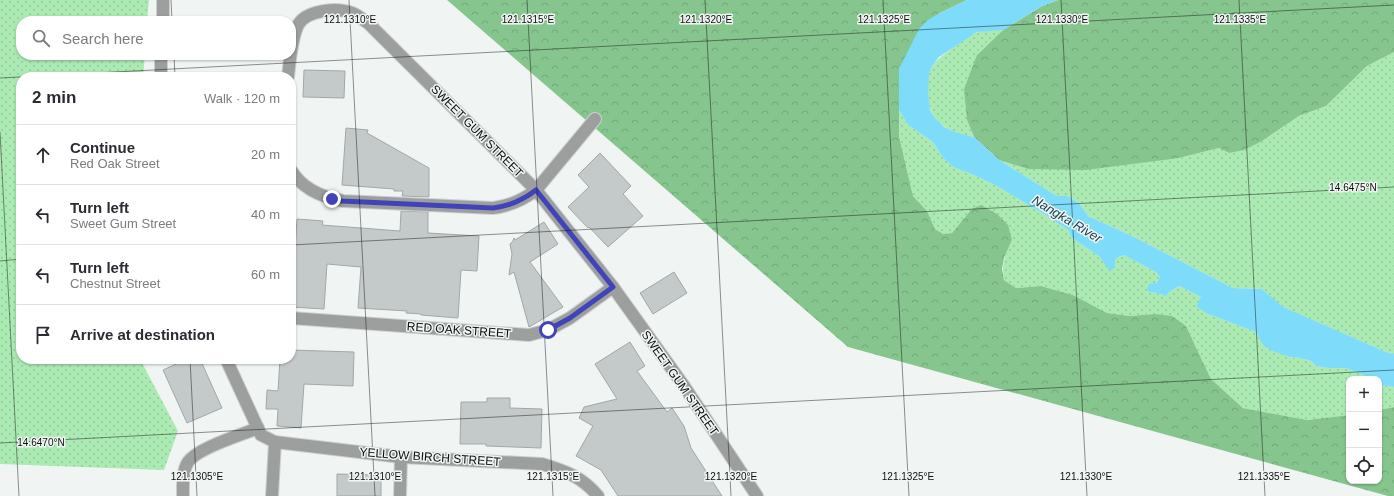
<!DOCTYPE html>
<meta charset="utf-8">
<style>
:root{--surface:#fff;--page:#f2f2f3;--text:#2b2b33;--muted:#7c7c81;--line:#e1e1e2}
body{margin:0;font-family:Arial,sans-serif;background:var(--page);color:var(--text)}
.controls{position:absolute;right:12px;bottom:12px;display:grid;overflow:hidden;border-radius:8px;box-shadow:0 1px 3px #0004}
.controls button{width:36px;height:36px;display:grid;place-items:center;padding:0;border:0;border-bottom:1px solid var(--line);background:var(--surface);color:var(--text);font:20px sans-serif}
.stop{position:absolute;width:12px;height:12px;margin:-9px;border:3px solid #4044b8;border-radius:50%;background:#fff}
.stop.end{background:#4044b8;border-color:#fff;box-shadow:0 1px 4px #0008}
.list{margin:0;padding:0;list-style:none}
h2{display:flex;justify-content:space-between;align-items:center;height:52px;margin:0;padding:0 16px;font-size:17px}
h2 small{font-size:13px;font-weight:400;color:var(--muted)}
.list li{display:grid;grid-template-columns:26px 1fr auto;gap:12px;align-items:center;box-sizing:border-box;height:60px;padding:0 16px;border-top:1px solid var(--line)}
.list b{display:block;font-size:15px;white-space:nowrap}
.list p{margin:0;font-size:13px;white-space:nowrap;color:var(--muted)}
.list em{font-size:13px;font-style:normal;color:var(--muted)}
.icon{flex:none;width:22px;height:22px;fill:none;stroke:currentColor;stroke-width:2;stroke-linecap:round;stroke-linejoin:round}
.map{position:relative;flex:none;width:1394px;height:496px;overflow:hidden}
.search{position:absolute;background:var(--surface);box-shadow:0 1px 3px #0004;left:16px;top:16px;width:280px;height:44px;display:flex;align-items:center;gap:10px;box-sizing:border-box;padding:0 14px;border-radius:16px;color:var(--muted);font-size:15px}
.panel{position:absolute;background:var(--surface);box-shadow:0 1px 3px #0004;left:16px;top:72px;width:280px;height:292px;border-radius:16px}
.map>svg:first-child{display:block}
.grass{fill:url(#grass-dots)}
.forest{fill:url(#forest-crowns)}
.water{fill:#7edcfa}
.building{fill:#c4c9c9;stroke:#a2a7a7}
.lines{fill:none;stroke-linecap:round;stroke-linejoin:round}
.street-casing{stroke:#ccd0cf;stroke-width:14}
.street{stroke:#9d9f9e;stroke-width:12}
.route{stroke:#4044b8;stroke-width:5}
.ticks{fill:none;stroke:#0d0e0e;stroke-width:1;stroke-opacity:0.45}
.labels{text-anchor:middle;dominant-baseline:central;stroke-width:3;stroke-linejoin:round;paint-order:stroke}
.street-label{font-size:12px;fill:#0d0e0e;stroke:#f0f5f4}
.water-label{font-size:13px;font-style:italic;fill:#15404d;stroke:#f0f5f4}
.ticks-label{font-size:10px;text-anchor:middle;fill:#0d0e0e;stroke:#f0f5f4;stroke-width:3;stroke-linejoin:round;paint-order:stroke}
</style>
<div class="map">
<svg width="1394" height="496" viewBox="0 0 1394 496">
<defs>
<pattern id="grass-dots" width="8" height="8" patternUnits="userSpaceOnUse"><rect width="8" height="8" fill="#abeab3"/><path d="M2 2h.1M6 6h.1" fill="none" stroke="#92c899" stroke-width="1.8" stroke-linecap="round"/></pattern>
<pattern id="forest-crowns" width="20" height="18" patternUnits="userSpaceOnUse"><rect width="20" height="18" fill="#87c58f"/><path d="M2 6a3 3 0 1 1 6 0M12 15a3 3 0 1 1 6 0" fill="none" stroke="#73a87a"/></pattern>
</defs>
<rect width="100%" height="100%" fill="#f0f5f4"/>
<g class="grass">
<path d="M 0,0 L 149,0 L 147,21 L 21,21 L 21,55 L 145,55 L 143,77 L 21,77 L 21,359 L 140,359 L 178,431 L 164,470 L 0,464 Z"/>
<path d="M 1003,30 L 977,55 L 967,120 L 974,137 C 964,134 953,133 945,127 C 939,124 934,117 931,111 C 927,101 926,76 932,66 C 936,59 968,36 976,33 C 983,29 996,31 1003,30 Z"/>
<path d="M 1394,52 L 1394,354 L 1386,352 L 1282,307 L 1262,289 L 1233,288 L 1132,236 L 1088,216 L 1079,203 L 1067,196 L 1057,196 L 999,160 L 1028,169 L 1179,158 L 1219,148 L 1229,153 L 1262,141 L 1299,116 L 1326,106 L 1367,66 Z"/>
<path d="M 899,110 L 908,125 L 933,142 L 943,158 L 953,167 L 969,173 L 995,185 L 1047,216 L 1068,230 L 1072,238 L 1100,257 L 1105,264 L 1124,255 L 1156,272 L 1160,277 L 1149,292 L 1158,293 L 1162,295 L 1173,290 L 1179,286 L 1201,297 L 1208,314 L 1256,332 L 1262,344 L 1290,357 L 1301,358 L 1311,361 L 1316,366 L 1328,368 L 1345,368 L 1362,374 L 1369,379 L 1349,379 L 1349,415 L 1307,420 L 1243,408 L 1211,379 L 1186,326 L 1154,314 L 1130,316 L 1107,313 L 1073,295 L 1041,286 L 1016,288 L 1004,280 C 1001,263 1005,256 1012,240 L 961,223 L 952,233 L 943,234 L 935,229 L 927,211 L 913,196 L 899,136 Z"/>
<path d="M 1379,385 L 1394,387 L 1394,407 L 1379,410 Z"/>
</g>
<g class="forest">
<path d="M 447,0 L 967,0 L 938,14 L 899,69 L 899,136 L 913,196 L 927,211 L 935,229 L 943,234 L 952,233 L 972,209 L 981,205 L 997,214 L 1008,225 L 1012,240 L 1004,258 L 1002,269 L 1004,280 L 1016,288 L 1041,286 L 1073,295 L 1107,313 L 1130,316 L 1154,314 L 1172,316 L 1186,326 L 1211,379 L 1243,408 L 1307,420 L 1349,415 L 1349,481 L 1379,481 L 1379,410 L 1394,407 L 1394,496 L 1388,496 L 848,347 Z"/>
<path d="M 1058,0 L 1394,0 L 1394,52 L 1367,66 L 1326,106 L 1299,116 L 1262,141 L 1244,150 L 1229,153 L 1219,148 L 1179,158 L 1086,170 L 1028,169 L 999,160 L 974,137 L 967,120 L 964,89 L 977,55 L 1003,30 L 1042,6 Z"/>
</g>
<path class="water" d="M 967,0 L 1058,0 L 1042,6 L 1003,30 L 977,32 L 939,57 L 932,66 L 929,74 L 928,92 L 930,110 L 935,118 L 944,127 L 955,132 L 974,137 L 999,160 L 1057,196 L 1067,196 L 1079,203 L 1088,216 L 1132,236 L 1233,288 L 1262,289 L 1283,307 L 1386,352 L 1394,354 L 1394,387 L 1379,385 L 1379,379 L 1369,379 L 1362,374 L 1345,368 L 1328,368 L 1316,366 L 1311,361 L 1301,358 L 1290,357 L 1270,350 L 1262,344 L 1256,332 L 1208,314 L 1196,306 L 1201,297 L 1179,286 L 1173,290 L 1169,292 L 1166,296 L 1157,293 L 1149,292 L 1147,289 L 1149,284 L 1156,283 L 1160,277 L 1156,272 L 1124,255 L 1119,257 L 1115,260 L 1115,268 L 1111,270 L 1108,269 L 1100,257 L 1072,238 L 1068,230 L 1047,216 L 995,185 L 969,173 L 953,167 L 943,158 L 933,142 L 908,125 L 899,110 L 899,69 L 919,29 L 928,20 L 938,14 Z"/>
<g class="building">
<path d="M 304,70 L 345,71 L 344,98 L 303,97 Z"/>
<path d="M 346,128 L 368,130 L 367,133 L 429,168 L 429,197 L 402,196 L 403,191 L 394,191 L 394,189 L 342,185 Z"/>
<path d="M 600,153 L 631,186 L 623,194 L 643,216 L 608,247 L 589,227 L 588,228 L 568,207 L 589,187 L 578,175 Z"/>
<path d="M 401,211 L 428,212 L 428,233 L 479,236 L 477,271 L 461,270 L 458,318 L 421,315 L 421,314 L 406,313 L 407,311 L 358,308 L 361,267 L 327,264 L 324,309 L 291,307 L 291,264 L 294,264 L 297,219 L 323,221 L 322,225 L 400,231 Z"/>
<path d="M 544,222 L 558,244 L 530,262 L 563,307 L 529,327 L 514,272 L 509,275 L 512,254 L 510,244 L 513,241 L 514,238 L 515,240 Z"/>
<path d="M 674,272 L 687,293 L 653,314 L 640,293 Z"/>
<path d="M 630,342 L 645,366 L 637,371 L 667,412 L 672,408 L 684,426 L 691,448 L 722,496 L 618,496 L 601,470 L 576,456 L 593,426 L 579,418 L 584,407 L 617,399 L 595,364 Z"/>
<path d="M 291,350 L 354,352 L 353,386 L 304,384 L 301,428 L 277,426 L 278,409 L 266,409 L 267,390 L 278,391 L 280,359 L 291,359 Z"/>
<path d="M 187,359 L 200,359 L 222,408 L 187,423 L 163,370 Z"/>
<path d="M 487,398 L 510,398 L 510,408 L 542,409 L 541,448 L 486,446 L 486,444 L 460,444 L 461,402 L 487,402 Z"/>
<path d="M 337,474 L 381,475 L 381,496 L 337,496 Z"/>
</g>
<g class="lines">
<defs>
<g id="street">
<path d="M 163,21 L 163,0"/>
<path d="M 161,77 L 161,55"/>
<path d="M 288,77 C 290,60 291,40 298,25 C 306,10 338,7 352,13 C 358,15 363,20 368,23 L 536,190 L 613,287 L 684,386 L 757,496"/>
<path d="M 291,170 C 302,189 321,197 343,201 L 493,208 C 510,206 523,200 536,190 L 595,119"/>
<path d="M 291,318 L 529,335 L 548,330 L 570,318 L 613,287"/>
<path d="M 226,359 L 261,435 L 275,442 L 401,457 L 542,464 C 566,471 582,477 598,496"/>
<path d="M 183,496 C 183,486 182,471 188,462 C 197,448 241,435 258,428"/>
<path d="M 272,496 L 275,442"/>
<path d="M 400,496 L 401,457"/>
</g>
</defs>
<use href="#street" class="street-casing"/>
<use href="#street" class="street"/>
</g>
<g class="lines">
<path class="route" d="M 332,199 L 342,201 L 493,208 C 510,206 523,200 536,190 L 613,287 L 570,318 L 548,330"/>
</g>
<path class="ticks" d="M 171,0 L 172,21M 349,0 L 375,496M 527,0 L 553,496M 705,0 L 731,496M 883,0 L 909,496M 1061,0 L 1087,496M 1239,0 L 1265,496M 174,55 L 175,77M 0,78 L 1394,5M 0,132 L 19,496M 291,245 L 1394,187M 0,261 L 21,259M 190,359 L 197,496M 0,443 L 1394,370"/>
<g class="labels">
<g class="street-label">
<text transform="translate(477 131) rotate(45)">SWEET GUM STREET</text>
<text transform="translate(459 330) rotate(4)">RED OAK STREET</text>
<text transform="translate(680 383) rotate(55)">SWEET GUM STREET</text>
<text transform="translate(430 457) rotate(4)">YELLOW BIRCH STREET</text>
</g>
<g class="water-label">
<text transform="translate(1067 219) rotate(31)">Nangka River</text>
</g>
</g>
<g class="ticks-label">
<text x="350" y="23">121.1310°E</text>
<text x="528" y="23">121.1315°E</text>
<text x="706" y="23">121.1320°E</text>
<text x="884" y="23">121.1325°E</text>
<text x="1062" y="23">121.1330°E</text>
<text x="1240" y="23">121.1335°E</text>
<text x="1353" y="191">14.6475°N</text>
<text x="41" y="446">14.6470°N</text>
<text x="197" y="480">121.1305°E</text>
<text x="375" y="480">121.1310°E</text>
<text x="553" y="480">121.1315°E</text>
<text x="731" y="480">121.1320°E</text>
<text x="908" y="480">121.1325°E</text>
<text x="1086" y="480">121.1330°E</text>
<text x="1264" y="480">121.1335°E</text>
</g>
</svg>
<div class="controls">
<button>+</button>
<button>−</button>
<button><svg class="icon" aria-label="locate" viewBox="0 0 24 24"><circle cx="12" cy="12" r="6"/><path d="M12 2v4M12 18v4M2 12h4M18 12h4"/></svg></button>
</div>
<div class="stop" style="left:548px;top:330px"></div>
<div class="stop end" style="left:332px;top:199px"></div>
<div class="search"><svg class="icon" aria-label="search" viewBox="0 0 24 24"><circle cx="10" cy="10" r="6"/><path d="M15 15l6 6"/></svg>Search here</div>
<section class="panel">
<h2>2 min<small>Walk · 120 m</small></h2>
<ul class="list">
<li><svg class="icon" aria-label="ahead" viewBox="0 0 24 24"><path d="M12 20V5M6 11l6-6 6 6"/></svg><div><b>Continue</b><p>Red Oak Street</p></div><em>20 m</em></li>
<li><svg class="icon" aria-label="left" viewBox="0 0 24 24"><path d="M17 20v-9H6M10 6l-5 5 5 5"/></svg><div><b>Turn left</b><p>Sweet Gum Street</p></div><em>40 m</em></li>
<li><svg class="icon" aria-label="left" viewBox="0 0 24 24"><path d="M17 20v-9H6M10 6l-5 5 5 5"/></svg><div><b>Turn left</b><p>Chestnut Street</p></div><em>60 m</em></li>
<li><svg class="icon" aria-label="arrive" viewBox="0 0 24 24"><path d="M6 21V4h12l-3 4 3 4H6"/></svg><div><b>Arrive at destination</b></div></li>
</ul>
</section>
</div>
